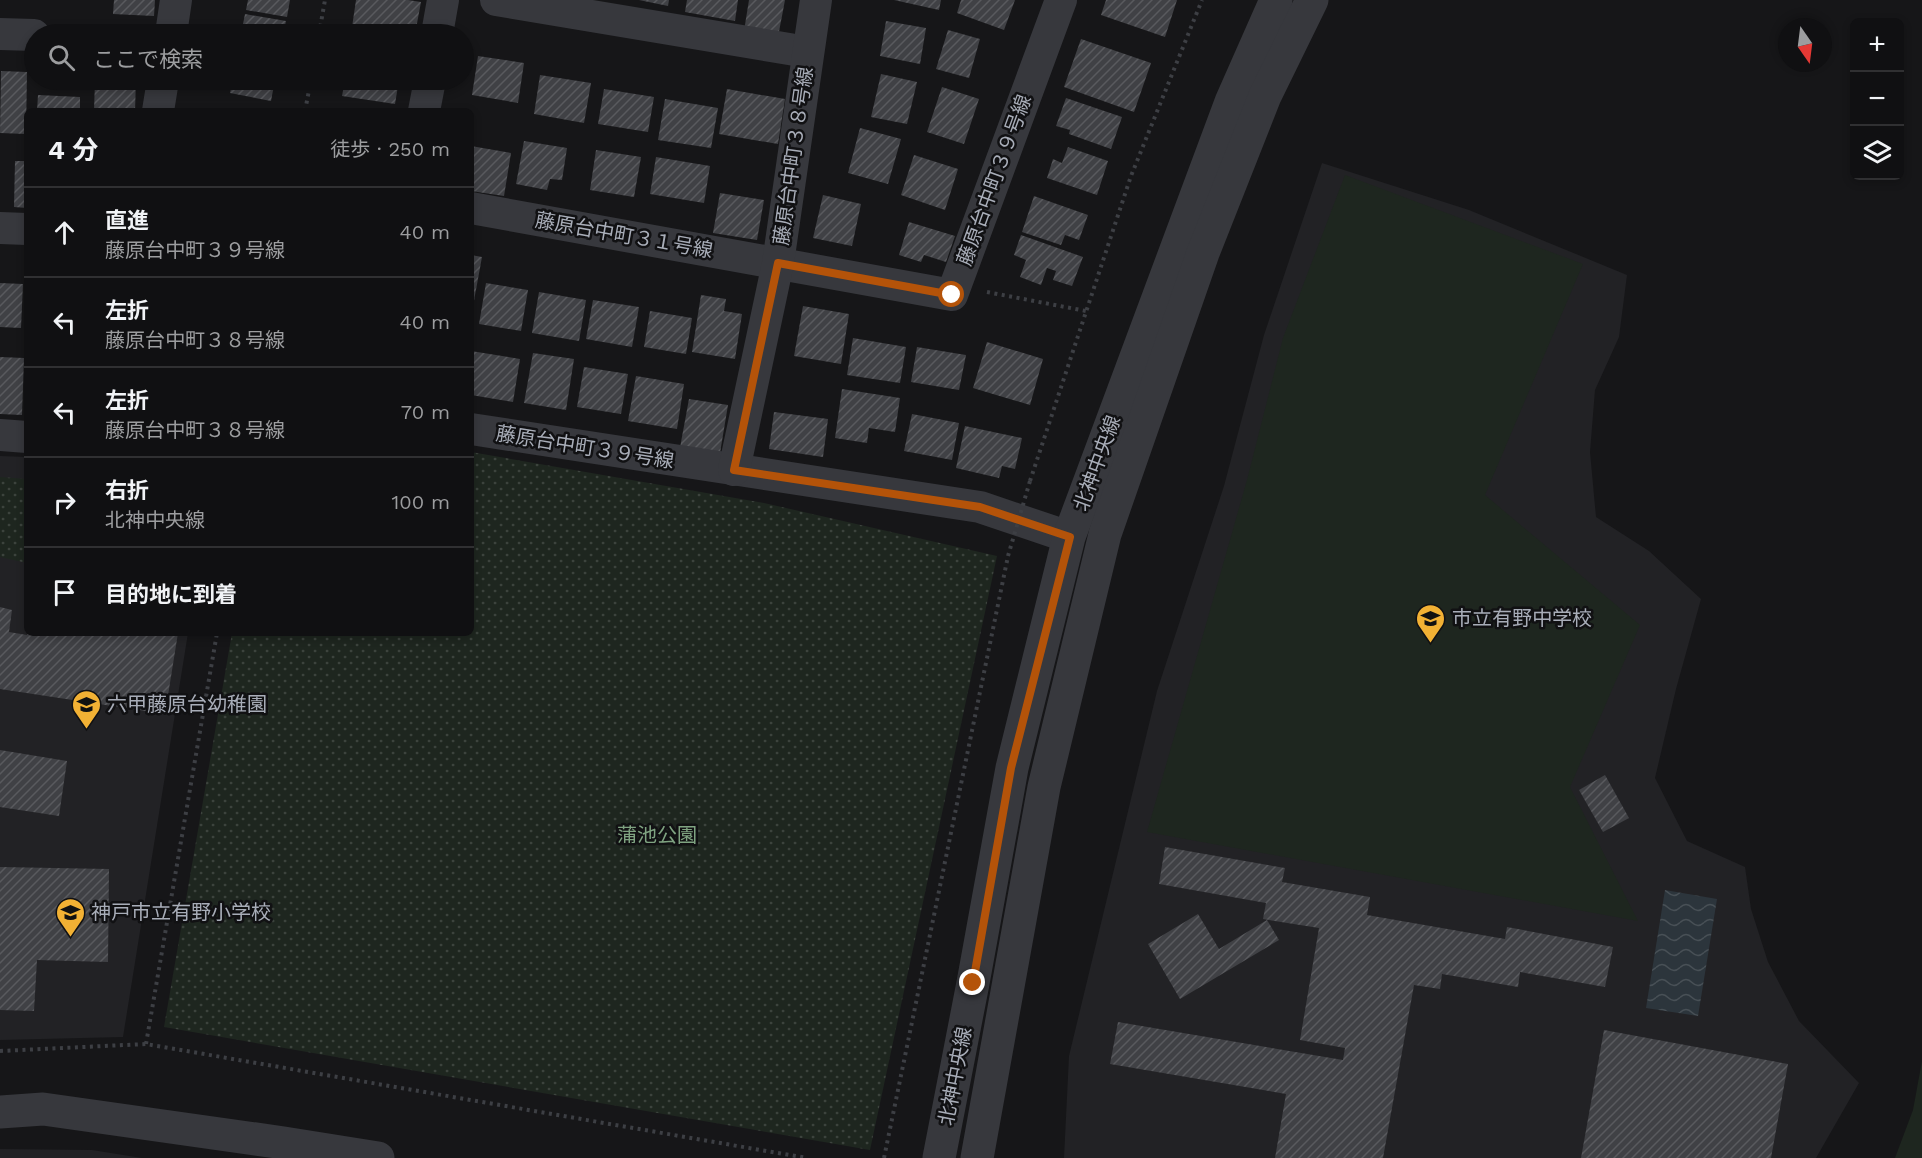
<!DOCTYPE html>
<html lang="ja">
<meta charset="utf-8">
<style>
:root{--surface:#101012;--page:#1e1e20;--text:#f1f3f6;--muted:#9c9d9f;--line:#303032}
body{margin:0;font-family:"Work Sans","Noto Sans JP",sans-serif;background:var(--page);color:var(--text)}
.controls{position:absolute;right:18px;top:18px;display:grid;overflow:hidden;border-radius:9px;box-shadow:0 3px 9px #0003}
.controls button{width:54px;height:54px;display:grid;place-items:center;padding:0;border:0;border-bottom:2px solid var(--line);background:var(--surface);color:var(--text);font:30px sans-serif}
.compass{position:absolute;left:1778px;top:18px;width:54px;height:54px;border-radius:50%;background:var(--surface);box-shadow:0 3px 9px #0003;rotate:166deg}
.stop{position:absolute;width:18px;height:18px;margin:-14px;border:4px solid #b45309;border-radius:50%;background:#fff}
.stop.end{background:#b45309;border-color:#fff;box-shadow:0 2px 6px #0008}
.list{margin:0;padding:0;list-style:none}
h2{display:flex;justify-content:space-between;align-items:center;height:78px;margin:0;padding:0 24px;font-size:26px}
h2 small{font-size:20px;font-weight:400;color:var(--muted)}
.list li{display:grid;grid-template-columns:39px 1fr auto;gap:18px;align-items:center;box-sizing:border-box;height:90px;padding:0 24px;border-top:2px solid var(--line)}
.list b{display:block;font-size:22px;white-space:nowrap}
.list p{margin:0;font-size:20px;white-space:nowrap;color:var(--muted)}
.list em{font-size:20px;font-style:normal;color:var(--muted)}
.icon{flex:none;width:33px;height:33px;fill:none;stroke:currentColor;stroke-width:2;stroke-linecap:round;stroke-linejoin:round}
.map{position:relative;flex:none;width:1922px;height:1158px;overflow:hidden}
.search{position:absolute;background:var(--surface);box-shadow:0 3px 9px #0003;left:24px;top:24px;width:450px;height:66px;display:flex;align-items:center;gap:15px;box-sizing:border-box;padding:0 21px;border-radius:33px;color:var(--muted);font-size:22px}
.panel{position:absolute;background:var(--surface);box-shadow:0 3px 9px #0003;left:24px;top:108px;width:450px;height:528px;border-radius:9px}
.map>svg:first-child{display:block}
.built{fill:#222225}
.grass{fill:#1e261f}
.park{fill:url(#park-dots)}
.water{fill:url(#water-waves)}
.building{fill:url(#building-hatch)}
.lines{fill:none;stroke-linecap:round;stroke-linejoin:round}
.path{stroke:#3d3f44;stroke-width:4;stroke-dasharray:3 4.5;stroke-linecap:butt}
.minor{stroke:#37383d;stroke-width:32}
.tertiary{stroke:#37383d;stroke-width:33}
.path-bridge{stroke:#3d3f44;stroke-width:4;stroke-dasharray:3 4.5;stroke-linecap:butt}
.route{stroke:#b45309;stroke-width:8}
.labels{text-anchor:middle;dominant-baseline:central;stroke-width:5;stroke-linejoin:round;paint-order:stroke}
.street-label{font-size:20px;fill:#a8adb8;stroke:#111113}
.poi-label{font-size:20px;fill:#a8adb8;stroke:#111113;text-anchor:start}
.park-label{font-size:20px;fill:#7fa381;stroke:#111113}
</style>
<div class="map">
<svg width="1922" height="1158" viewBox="0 0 1922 1158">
<defs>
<pattern id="park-dots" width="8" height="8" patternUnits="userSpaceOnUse" patternTransform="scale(1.5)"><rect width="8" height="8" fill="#1e261f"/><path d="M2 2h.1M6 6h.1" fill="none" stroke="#3c433d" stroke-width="1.8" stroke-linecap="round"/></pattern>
<pattern id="water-waves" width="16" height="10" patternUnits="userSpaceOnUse" patternTransform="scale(1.5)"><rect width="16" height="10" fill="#2c353c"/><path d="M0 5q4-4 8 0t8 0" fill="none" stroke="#485056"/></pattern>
<pattern id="building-hatch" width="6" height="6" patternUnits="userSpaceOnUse" patternTransform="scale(1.5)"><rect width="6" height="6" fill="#404145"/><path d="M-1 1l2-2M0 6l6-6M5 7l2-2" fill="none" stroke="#595a5e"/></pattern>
</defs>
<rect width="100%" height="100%" fill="#161618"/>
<g class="built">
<path d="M 1322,163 L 1469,210 L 1627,275 L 1619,337 L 1595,390 L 1590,452 L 1596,517 L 1649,551 L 1701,599 L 1676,689 L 1655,778 L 1687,841 L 1745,867 L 1751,909 L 1768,962 L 1799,1021 L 1859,1083 L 1816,1158 L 1064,1158 L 1069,1056 L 1157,691 L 1224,486 L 1264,335 Z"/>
<path d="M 0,456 L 27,457 L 27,633 L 188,633 L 123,1037 L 0,1040 Z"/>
<path d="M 0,1149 L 92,1150 L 142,1158 L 0,1158 Z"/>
</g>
<g class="grass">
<path d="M 1345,175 L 1583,264 L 1485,495 L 1640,625 L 1570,787 L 1638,921 L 1147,832 L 1247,480 L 1283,338 Z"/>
<path d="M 1922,1061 L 1922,1158 L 1895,1158 L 1913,1110 Z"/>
</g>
<g class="park">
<path d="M 471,452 L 764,503 L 997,556 L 870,1150 L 164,1027 L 232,633 L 471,633 Z"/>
<path d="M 0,477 L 27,479 L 27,563 L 0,557 Z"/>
</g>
<path class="water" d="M 1665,890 L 1717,899 L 1698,1016 L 1646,1008 Z"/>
<g class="building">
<path d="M 114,0 L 155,0 L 154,16 L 113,14 Z"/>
<path d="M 248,0 L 290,0 L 287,17 L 246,10 Z"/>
<path d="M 356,0 L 408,0 L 421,2 L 415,34 L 351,34 Z"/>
<path d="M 639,0 L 669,0 L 668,6 Z"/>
<path d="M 687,0 L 738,0 L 735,21 L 685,12 Z"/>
<path d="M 749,0 L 785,0 L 778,37 L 744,31 Z"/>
<path d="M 894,0 L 941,0 L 939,10 Z"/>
<path d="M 961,0 L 1015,0 L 1004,30 L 957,13 Z"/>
<path d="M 1106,0 L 1177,0 L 1165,37 L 1101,15 Z"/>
<path d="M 245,14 L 286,21 L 283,34 L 241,34 Z"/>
<path d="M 886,21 L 926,28 L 920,64 L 880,56 Z"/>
<path d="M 948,30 L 980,39 L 969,78 L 936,69 Z"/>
<path d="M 1081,39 L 1151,63 L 1134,112 L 1064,87 Z"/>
<path d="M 478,56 L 524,63 L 518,103 L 472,95 Z"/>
<path d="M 1,71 L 27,72 L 26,134 L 0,133 Z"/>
<path d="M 881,74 L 917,82 L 907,124 L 871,117 Z"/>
<path d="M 540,75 L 591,83 L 584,123 L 534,114 Z"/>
<path d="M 95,80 L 136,80 L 135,111 L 94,111 Z"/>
<path d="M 233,80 L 275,80 L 271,101 L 230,93 Z"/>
<path d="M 345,80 L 399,80 L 395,104 L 342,96 Z"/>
<path d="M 942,87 L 979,99 L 964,144 L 927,132 Z"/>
<path d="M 604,89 L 654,97 L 648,132 L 598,124 Z"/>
<path d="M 727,89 L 785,99 L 778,144 L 719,134 Z"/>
<path d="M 38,95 L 80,97 L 80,111 L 37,111 Z"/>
<path d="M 1066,98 L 1122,117 L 1111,149 L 1069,134 L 1070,130 L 1056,126 Z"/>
<path d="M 665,99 L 718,108 L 711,148 L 658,140 Z"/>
<path d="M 860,128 L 901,139 L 888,184 L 848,173 Z"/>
<path d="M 524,141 L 567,148 L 562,180 L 550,179 L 547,190 L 516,184 Z"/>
<path d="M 471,146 L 511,153 L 504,196 L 471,191 Z"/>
<path d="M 1068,147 L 1108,161 L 1097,195 L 1047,178 L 1053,159 L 1062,163 Z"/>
<path d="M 596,150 L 641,157 L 634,197 L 590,190 Z"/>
<path d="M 914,155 L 958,169 L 945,210 L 901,195 Z"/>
<path d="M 656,157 L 710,166 L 704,203 L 650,194 Z"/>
<path d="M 15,161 L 27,161 L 27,208 L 14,207 Z"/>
<path d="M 720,193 L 764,200 L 757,240 L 713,233 Z"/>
<path d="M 823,195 L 861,204 L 852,246 L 813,238 Z"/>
<path d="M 1034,196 L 1088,215 L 1079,240 L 1065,235 L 1061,245 L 1022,232 Z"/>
<path d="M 909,222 L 955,236 L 946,262 L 924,255 L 921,262 L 899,255 Z"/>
<path d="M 1021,235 L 1083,257 L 1072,286 L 1053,280 L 1056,271 L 1047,268 L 1041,285 L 1020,277 L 1026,260 L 1014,255 Z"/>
<path d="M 471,255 L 482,257 L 473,306 L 471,305 Z"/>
<path d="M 0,283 L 23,284 L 21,328 L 0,327 Z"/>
<path d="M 486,283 L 528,290 L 521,331 L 479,324 Z"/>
<path d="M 539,292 L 586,300 L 579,341 L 532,333 Z"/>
<path d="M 701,295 L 726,299 L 724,311 L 742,314 L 735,359 L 692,352 Z"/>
<path d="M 593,300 L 639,307 L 632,347 L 586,339 Z"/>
<path d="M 803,306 L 849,314 L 841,364 L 794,356 Z"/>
<path d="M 650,311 L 692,318 L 686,354 L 644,347 Z"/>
<path d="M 853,338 L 906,347 L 900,383 L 847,375 Z"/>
<path d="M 987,342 L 1043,359 L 1030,405 L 973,388 Z"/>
<path d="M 917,347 L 966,355 L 959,390 L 911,382 Z"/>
<path d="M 471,351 L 520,359 L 513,402 L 471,395 Z"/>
<path d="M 533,353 L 574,359 L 566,410 L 524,403 Z"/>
<path d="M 0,357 L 24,358 L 22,415 L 0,414 Z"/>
<path d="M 584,367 L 628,374 L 621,414 L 577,407 Z"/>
<path d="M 636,376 L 684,384 L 677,429 L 628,421 Z"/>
<path d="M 842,389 L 900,398 L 895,432 L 869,428 L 867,443 L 835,438 Z"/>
<path d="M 689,399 L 728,405 L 719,459 L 679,453 Z"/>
<path d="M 774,412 L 828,419 L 823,457 L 769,449 Z"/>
<path d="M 912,414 L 959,423 L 952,460 L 904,451 Z"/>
<path d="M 965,426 L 1022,438 L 1015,469 L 1002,466 L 999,478 L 956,468 Z"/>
<path d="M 0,607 L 12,610 L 9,632 L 27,635 L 27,633 L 178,633 L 165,714 L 0,689 Z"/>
<path d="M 0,750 L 67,761 L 59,816 L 0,807 Z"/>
<path d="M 1605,775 L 1629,818 L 1603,832 L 1579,790 Z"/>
<path d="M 1165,847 L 1285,868 L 1282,882 L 1370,897 L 1367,915 L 1505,939 L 1507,927 L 1613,947 L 1605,987 L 1520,972 L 1518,987 L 1442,974 L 1440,989 L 1414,985 L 1383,1158 L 1275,1158 L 1286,1094 L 1110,1064 L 1118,1022 L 1343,1060 L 1345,1048 L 1300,1040 L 1319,928 L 1263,919 L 1266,903 L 1159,884 Z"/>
<path d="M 0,867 L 109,869 L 108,962 L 37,960 L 34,1011 L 0,1010 Z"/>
<path d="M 1198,914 L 1219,949 L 1267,920 L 1279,940 L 1180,999 L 1148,944 Z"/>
<path d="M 1604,1030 L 1788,1064 L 1771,1158 L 1581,1158 Z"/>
</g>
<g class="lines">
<g class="path">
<path d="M 319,34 L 325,0"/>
<path d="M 305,111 L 311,80"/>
<path d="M 987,292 L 1086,311"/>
<path d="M 1030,481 L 1131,176 L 1202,0"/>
<path d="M 146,1044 L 217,633"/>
<path d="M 0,1051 L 146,1044 L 807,1158"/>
<path d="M 884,1158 L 1008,556"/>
</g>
<g class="minor">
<path d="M 496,0 L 807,52"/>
<path d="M 0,34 L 34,35"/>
<path d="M 171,34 L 176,0"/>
<path d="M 437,34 L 443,0"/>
<path d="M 158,111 L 163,80"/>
<path d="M 424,111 L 430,80"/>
<path d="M 471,208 L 952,295 L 1061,0"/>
<path d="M 0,228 L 27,229"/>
<path d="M 471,429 L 980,507 L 1069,537"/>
<path d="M 0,435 L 27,437"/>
<path d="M 734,470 L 778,263 L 816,0"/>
</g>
<g class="tertiary">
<path d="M 0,1112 L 43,1109 L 284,1143 L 378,1158"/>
<path d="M 939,1158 L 973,983 L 1012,768 L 1069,537 L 1231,102 L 1276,0"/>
<path d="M 977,1158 L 1044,787 L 1105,534 L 1203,253 L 1265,96 L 1312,0"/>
</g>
<path class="path-bridge" d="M 1008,556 L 1030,481"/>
</g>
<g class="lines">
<path class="route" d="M 952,295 L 778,263 L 734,470 L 980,507 L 1070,537 L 1011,768 L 973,983"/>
</g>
<defs>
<symbol id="school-pin" viewBox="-11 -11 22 30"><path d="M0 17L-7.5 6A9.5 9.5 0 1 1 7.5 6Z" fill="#f2b134" stroke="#111113"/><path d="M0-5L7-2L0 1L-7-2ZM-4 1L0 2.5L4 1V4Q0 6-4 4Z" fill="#111"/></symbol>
</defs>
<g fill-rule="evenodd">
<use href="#school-pin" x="1414" y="602" width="33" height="45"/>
<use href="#school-pin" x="70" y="688" width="33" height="45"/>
<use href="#school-pin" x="54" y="896" width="33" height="45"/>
</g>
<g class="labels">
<g class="street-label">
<text transform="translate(793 156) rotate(-82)">藤原台中町３８号線</text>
<text transform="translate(994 180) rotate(-70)">藤原台中町３９号線</text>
<text transform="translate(624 235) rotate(10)">藤原台中町３１号線</text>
<text transform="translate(585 447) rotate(9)">藤原台中町３９号線</text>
<text transform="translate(1097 463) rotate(-70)">北神中央線</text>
<text transform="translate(955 1076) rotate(-79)">北神中央線</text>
</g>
<g class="poi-label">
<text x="1452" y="618">市立有野中学校</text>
<text x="107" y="704">六甲藤原台幼稚園</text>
<text x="91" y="912">神戸市立有野小学校</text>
</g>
<g class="park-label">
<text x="657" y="835">蒲池公園</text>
</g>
</g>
</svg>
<div class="controls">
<button>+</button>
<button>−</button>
<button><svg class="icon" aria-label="layers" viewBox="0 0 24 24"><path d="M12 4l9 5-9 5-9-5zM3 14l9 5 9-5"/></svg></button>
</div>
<svg class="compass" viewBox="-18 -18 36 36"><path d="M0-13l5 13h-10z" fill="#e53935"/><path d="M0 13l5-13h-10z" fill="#9c9d9f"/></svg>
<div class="stop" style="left:952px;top:295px"></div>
<div class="stop end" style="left:973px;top:983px"></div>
<div class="search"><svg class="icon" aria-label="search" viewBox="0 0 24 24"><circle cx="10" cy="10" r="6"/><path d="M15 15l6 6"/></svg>ここで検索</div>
<section class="panel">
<h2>4 分<small>徒歩 · 250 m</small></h2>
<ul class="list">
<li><svg class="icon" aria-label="ahead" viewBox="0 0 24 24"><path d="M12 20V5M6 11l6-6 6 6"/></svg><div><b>直進</b><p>藤原台中町３９号線</p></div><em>40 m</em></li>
<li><svg class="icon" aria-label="left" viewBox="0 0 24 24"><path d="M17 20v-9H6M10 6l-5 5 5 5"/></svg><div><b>左折</b><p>藤原台中町３８号線</p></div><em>40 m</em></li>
<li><svg class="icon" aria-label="left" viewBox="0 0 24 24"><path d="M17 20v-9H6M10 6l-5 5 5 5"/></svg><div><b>左折</b><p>藤原台中町３８号線</p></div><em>70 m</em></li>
<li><svg class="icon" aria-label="right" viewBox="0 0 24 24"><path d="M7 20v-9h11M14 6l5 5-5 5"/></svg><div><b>右折</b><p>北神中央線</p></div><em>100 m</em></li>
<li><svg class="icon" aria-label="arrive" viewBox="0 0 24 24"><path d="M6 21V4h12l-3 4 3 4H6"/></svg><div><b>目的地に到着</b></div></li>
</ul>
</section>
</div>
